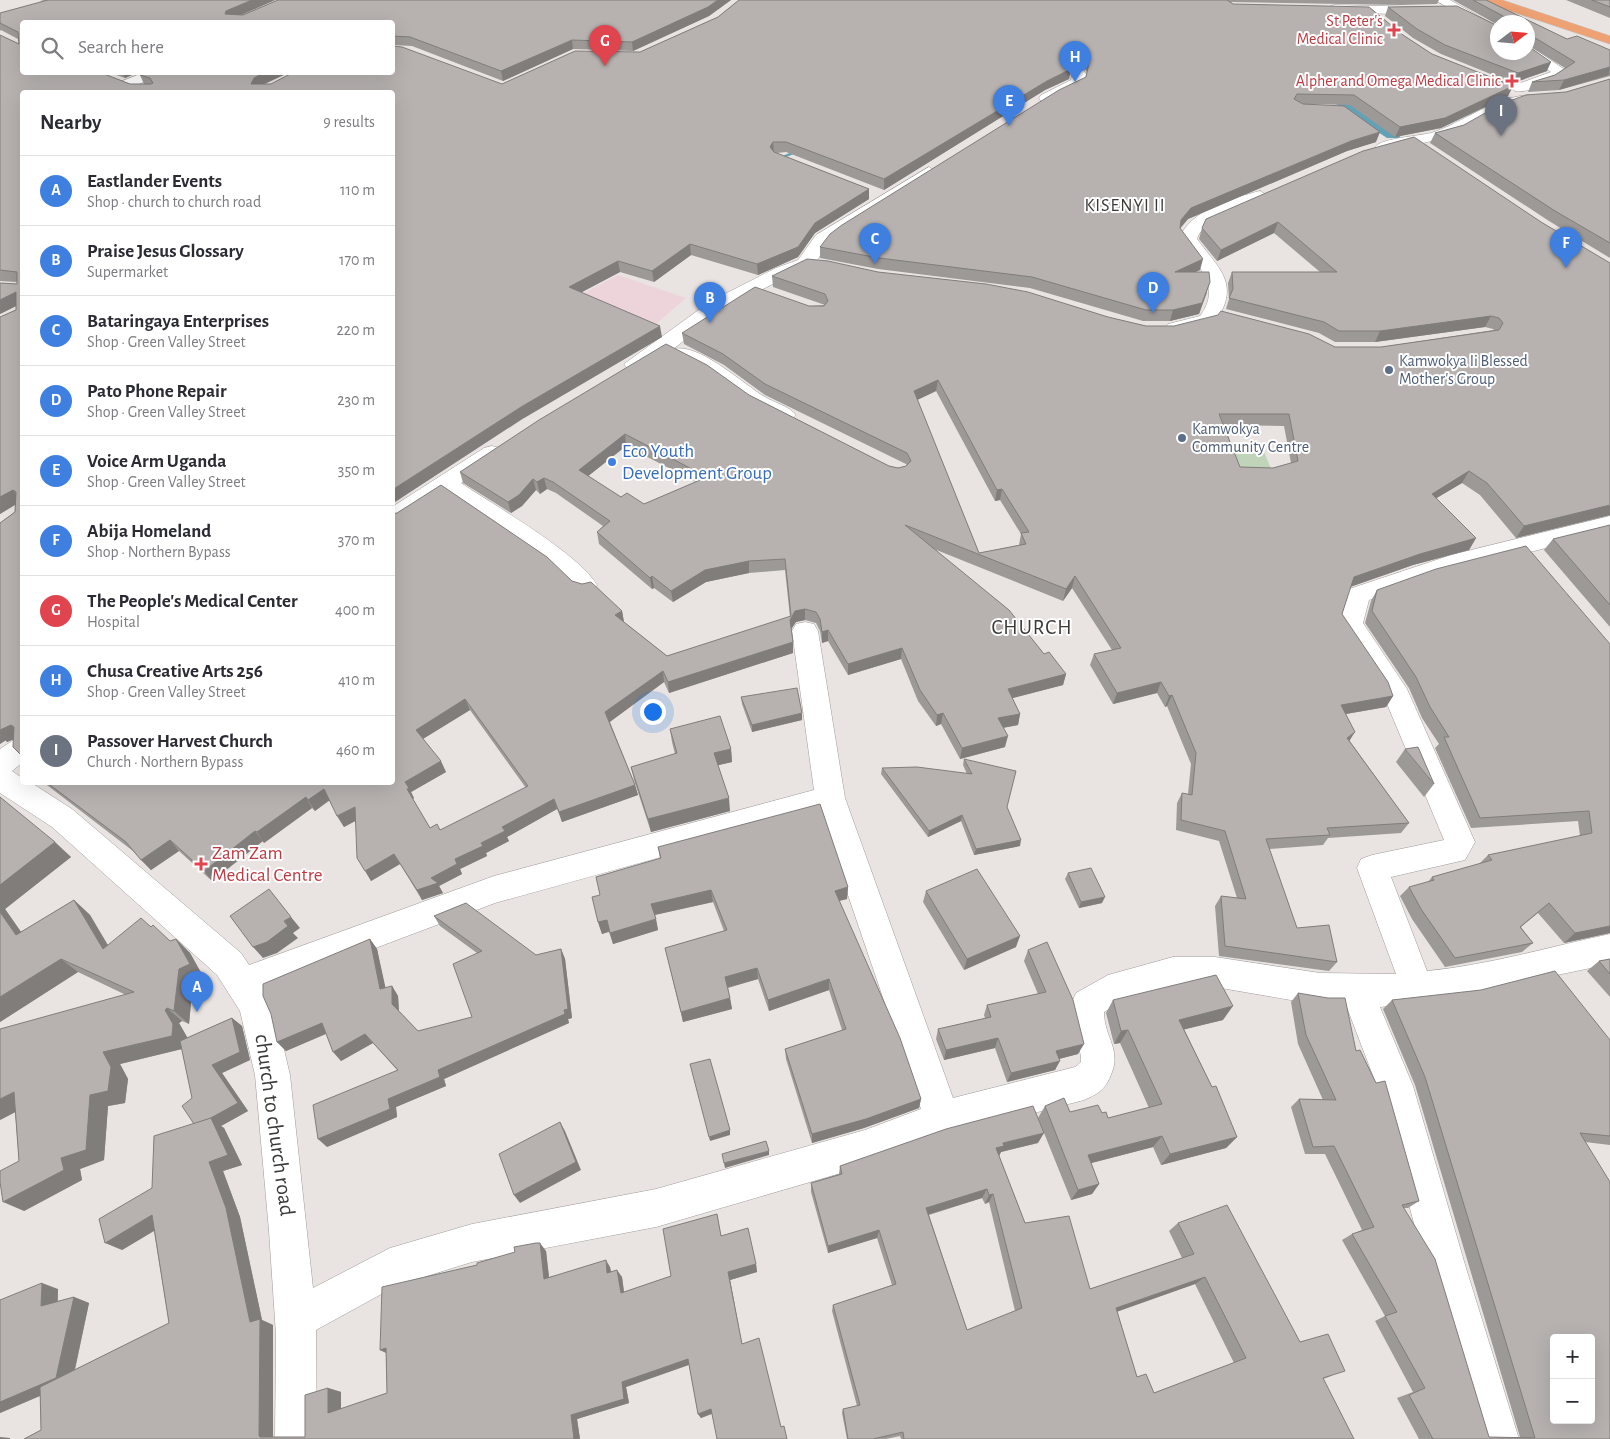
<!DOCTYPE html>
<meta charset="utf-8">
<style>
:root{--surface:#fff;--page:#f7f7f7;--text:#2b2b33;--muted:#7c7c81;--line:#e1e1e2;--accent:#a2308b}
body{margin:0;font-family:"Alegreya Sans",sans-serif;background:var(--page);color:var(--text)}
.controls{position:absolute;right:15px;bottom:15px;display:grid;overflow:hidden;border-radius:5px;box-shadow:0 5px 20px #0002}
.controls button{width:45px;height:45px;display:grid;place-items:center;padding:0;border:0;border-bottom:1px solid var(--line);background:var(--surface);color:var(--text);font:25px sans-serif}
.compass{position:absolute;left:1490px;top:15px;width:45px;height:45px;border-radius:50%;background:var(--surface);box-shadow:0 5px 20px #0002;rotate:74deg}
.you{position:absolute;left:652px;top:711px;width:18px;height:18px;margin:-12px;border:4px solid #fff;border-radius:50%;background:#1a73e8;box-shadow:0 0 0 8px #1a73e833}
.badge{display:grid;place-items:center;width:32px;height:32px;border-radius:50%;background:var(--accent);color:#fff;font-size:16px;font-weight:700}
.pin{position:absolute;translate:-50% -41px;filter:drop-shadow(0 1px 2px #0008)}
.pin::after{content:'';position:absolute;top:26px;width:18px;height:15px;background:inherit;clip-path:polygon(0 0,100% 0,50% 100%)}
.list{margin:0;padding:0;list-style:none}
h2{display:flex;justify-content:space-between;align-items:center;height:65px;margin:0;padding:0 20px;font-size:21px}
h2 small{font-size:16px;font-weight:400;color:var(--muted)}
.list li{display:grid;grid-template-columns:32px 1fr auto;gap:15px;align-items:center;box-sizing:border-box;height:70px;padding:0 20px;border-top:1px solid var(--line)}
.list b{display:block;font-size:19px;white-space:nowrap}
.list p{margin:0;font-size:16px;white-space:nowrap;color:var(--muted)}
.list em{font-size:16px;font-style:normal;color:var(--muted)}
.icon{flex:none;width:28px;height:28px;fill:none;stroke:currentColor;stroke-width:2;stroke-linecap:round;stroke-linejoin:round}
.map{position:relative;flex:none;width:1610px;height:1439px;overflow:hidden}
.search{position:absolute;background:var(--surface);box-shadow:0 5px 20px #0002;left:20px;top:20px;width:375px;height:55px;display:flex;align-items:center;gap:12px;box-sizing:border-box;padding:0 18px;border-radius:5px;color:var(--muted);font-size:19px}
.panel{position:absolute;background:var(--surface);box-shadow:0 5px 20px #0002;left:20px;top:90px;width:375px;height:695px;border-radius:5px}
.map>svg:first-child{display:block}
.education{fill:#edd4db}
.green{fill:#bfd4b8}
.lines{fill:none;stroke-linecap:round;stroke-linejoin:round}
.stream{fill:#63a1b5;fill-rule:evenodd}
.canal{fill:#63a1b5;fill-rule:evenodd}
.minor-casing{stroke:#a09c99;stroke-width:1}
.motorway-casing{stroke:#c0c0bf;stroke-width:1}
.minor{fill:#fff;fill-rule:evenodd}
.motorway{fill:#eea274;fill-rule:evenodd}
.wall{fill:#9d9997;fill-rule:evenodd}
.shaded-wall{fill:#807d7b}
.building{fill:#b7b2b0;stroke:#807d7b;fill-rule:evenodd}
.health-dot{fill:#e0444e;stroke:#fff;stroke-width:2}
.service-dot{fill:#5c6f8a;stroke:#fff;stroke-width:2}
.shop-dot{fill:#3f7fe0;stroke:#fff;stroke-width:2}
.labels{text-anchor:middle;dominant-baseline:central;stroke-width:4;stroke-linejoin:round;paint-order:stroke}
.far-health-label{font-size:16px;fill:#be3a42;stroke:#fff;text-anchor:end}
.far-service-label{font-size:16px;fill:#4e5e75;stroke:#fff;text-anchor:start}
.far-quarter-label{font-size:18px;letter-spacing:1px;fill:#3b3938;stroke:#fff}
.shop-label{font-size:19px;fill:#366cbe;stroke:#fff;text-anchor:start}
.health-label{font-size:19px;fill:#be3a42;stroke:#fff;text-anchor:start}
.quarter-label{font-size:21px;letter-spacing:1px;fill:#3b3938;stroke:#fff}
.near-street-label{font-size:22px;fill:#3b3938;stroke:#fff}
</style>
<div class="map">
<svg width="1610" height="1439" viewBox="0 0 1610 1439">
<rect width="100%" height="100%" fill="#e9e4e1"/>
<path class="education" d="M 618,275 L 686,298 L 656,324 L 573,299 Z"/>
<path class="green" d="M 1221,443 L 1261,444 L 1275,479 L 1153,477 Z"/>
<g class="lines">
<path class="stream" d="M 800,149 L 804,150 L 776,161 L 772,160 Z"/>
<path class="canal" d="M 1314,78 L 1319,80 L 1401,135 L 1399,138 L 1387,138 L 1309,86 L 1306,83 Z"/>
<defs>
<g id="minor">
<path d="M 1435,0 L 1450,0 L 1498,27 L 1498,37 Z"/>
<path d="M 1335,5 L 1425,7 L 1431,11 L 1425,15 L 1331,12 L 1329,9 L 1331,6 Z"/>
<path d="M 1528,47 L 1533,48 L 1568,72 C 1561,80 1526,94 1515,91 L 1513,88 L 1515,85 L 1551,72 L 1523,54 L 1528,52 Z"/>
<path d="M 1071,57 L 1076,58 L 1086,74 L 1085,82 L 1051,101 L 1041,101 L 1039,98 L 1041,95 L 1071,80 L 1072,74 L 1064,61 Z"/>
<path d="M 145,72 L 166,72 L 130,88 L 120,88 L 118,85 L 120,82 Z"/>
<path d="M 1528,95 L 1533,96 L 1535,99 L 1533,102 L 1509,107 L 1441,139 L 1383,152 L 1375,147 C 1382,138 1419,136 1431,133 C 1465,122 1491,98 1528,95 Z"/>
<path d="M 929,167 L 937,172 L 935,175 L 828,243 L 813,267 L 788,276 L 725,309 L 673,349 C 699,342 744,385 765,397 C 775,403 789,406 796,415 L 792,419 C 765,426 730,388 708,375 C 697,368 685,363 673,357 L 670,353 L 673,349 C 659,357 643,372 627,368 L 624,364 L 711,301 L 776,268 L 798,260 L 816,235 Z"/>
<path d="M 1260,191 L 1268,196 L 1266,199 C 1245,208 1205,215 1197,239 C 1221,271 1241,285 1214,324 L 1175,334 L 1168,332 L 1165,328 L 1168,324 L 1200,316 C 1223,286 1196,264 1179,239 C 1190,210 1232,198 1260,191 Z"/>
<path d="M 492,446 L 500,448 L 503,453 L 500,458 L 461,483 C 495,506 578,553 597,585 L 594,591 L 585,594 L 576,591 L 551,567 L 445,494 L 400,523 L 392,525 L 392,507 L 484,448 Z"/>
<path d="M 1610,516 L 1610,532 L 1454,571 L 1369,600 L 1363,623 L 1407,689 L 1475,842 L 1465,860 L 1391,877 L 1427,971 C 1489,965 1549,947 1610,934 L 1610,964 L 1533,980 L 1470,997 L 1380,1007 L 1413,1086 L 1466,1268 L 1519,1439 L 1477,1439 L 1426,1268 L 1377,1086 L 1346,1005 L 1320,1005 L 1215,987 L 1173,987 L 1117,1004 L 1104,1012 C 1104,1038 1123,1050 1110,1077 C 1105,1090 1096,1095 1084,1100 L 942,1137 L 865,1166 L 656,1227 L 472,1262 L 398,1285 L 316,1330 L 317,1439 L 275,1439 L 276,1335 L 269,1231 L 255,1075 L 240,1011 L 217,975 L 52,827 L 0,793 L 0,749 L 12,741 L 22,738 L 22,763 L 12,771 L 22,778 L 22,782 L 30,782 L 72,809 L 241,953 L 249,965 L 494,876 L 814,790 L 792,631 L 796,624 L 805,622 L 814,624 L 818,631 L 845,798 L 953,1098 L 1075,1067 L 1081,1062 L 1081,1056 L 1070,1015 L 1071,1004 L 1076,993 L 1108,975 L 1173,957 L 1215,957 L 1320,973 L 1396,974 L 1357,868 L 1361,859 L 1372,855 L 1444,840 L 1382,692 L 1337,624 L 1349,589 L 1451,555 ZM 820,813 L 921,1109 L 865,1130 L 656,1189 L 472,1224 L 390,1248 L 313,1288 L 290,1075 L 278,1024 L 264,990 L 495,903 Z"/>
</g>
<path id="motorway" d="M 1484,0 L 1502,0 L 1610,36 L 1610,44 L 1486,3 Z"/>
</defs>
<use href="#minor" class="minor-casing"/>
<use href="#motorway" class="motorway-casing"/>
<use href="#minor" class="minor"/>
<use href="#motorway" class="motorway"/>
</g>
<g class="wall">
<path d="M 40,0 L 275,0 L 242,15 L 243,15 L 278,0 L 731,0 L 709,16 L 633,51 L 573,49 L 503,81 L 412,46 L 392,45 L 392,22 L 22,22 L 22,72 L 130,84 L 144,84 L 140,75 L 145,72 L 290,72 L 265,84 L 502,84 L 640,52 L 718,17 L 739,0 L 1439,0 L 1437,4 L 1401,5 L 1231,2 L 1233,4 L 1403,35 L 1432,54 L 1513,86 L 1508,96 L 1441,128 L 1395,137 L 1350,105 L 1310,104 L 1376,142 L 1347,151 L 1188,219 L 1180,228 L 1200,270 L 1194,272 L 1207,293 L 1199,314 L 1170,321 L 1143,321 L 1030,288 L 878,269 L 820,258 L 820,247 L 1086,77 L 1087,72 L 1076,56 L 1067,56 L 1069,79 L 1045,90 L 884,190 L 786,152 L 777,153 L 869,189 L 869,199 L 815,233 L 798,257 L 758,275 L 691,255 L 654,282 L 620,272 L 581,292 L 662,337 L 524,418 L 392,92 L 22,92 L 14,739 L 7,742 L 6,740 L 0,744 L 0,523 L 15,512 L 15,505 L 0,514 L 0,317 L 16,310 L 16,306 L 0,314 L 0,283 L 17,284 L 17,282 L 0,281 L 0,35 L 19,44 L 18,39 L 1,30 L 0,31 L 0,13 L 44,1 Z"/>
<path d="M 1453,0 L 1486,0 L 1567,39 L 1610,50 L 1610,76 L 1559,90 L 1528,92 L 1532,82 L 1555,75 L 1565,68 L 1529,46 L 1528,47 L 1547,71 L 1513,83 L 1441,54 L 1413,38 L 1385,16 L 1388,7 L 1498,52 L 1528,22 L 1498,22 L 1498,25 Z"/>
<path d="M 1566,0 L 1610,0 L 1610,18 Z"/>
<path d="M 108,72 L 139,72 L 125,78 Z"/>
<path d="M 1610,79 L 1610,258 L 1549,221 L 1430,143 L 1435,133 L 1464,125 L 1566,92 Z"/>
<path d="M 1414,137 L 1610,515 L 1516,538 L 1480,495 L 1462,483 L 1436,498 L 1476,538 L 1469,550 L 1413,565 L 1350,587 L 1342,614 L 1393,696 L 1386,707 L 1346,714 L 1349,740 L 1409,823 L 1401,833 L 1328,838 L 1323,845 L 1269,849 L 1297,928 L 1337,962 L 1329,971 L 1219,956 L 1215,906 L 1221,896 L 1237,898 L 1219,841 L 1176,830 L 1177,803 L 1182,793 L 1188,794 L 1191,764 L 1167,706 L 1165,707 L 1157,693 L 1113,704 L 1090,665 L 1094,654 L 1112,650 L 1072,588 L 1063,601 L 934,549 L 1044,654 L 1066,674 L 1063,685 L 1012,698 L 1020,714 L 1018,725 L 1003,728 L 1005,747 L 960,759 L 941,724 L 936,726 L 918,701 L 901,659 L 848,675 L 828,641 L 822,643 L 820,631 L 816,623 L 805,620 L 796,622 L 791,629 L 793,653 L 669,693 L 664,682 L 610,722 L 635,785 L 638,795 L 562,822 L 557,809 L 507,837 L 509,841 L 486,853 L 487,856 L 460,869 L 462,874 L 439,886 L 443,893 L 422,900 L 400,864 L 371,881 L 355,821 L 344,827 L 329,800 L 315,811 L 312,808 L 264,843 L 263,841 L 212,881 L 179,851 L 151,870 L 133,851 L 43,782 L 392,782 L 392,514 L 572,581 L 622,611 L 624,622 L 667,656 L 790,617 L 785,570 L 749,573 L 706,582 L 673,602 L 654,588 L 652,589 L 599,544 L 597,532 L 603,526 L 556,493 L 547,489 L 540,494 L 536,490 L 522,506 L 511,513 L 463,483 L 460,472 L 749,395 L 889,466 L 898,468 L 907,466 L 906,464 L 765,395 L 724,365 L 684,344 L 682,333 L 809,306 L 825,305 L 773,287 L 772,276 L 878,272 L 1108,317 L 1146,326 L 1335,347 L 1381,347 L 1494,330 L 1493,329 L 1485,327 L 1375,342 L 1335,342 L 1319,333 L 1226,309 L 1229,299 L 1228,283 L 1232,272 L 1320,272 L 1274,233 L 1217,261 L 1199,239 L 1202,228 ZM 936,391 L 995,501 L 1000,500 L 1021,534 L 1019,545 L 979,553 L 917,400 ZM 1223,425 L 1284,426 L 1291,463 L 1273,468 L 1240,467 ZM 626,446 L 696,482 L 644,504 L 621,497 L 588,476 ZM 470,710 L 526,788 L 440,830 L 430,828 L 413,799 L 414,798 L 411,792 L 446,772 L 423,739 Z"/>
<path d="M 1610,525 L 1610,627 L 1544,550 L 1553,539 Z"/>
<path d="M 1377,590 L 1609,644 L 1610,933 L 1564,943 L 1538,913 L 1521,927 L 1533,943 L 1522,952 L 1445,967 L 1412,919 L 1400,896 L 1409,887 L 1428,882 L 1432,877 L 1479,864 L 1488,855 L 1580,836 L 1578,821 L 1471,828 L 1435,748 L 1439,744 L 1422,718 L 1409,688 L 1365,623 L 1371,601 Z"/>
<path d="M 741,697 L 802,720 L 752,732 L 742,704 Z"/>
<path d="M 670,729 L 731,749 L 732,762 L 718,765 L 730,811 L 651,832 L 634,780 L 631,767 L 675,754 L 672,742 Z"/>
<path d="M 1405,749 L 1434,784 L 1424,797 L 1396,762 Z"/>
<path d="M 964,759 L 1007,807 L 1020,846 L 974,855 L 961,821 L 928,837 L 881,774 L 882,768 L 967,774 L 963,765 Z"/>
<path d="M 0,797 L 71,857 L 5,909 L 21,932 L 74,900 L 90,915 L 108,945 L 151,927 L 170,941 L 176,939 L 190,953 L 204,978 L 193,982 L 189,1024 L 182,1021 L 179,1023 L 187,1037 L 187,1038 L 232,1018 L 242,1026 L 250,1060 L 222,1073 L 248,1111 L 221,1126 L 224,1128 L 242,1165 L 223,1171 L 240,1217 L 262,1320 L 273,1325 L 273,1437 L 305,1437 L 328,1388 L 341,1392 L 341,1409 L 387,1393 L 386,1353 L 380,1350 L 546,1251 L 549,1277 L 610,1267 L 611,1271 L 622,1277 L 624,1292 L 671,1276 L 717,1214 L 721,1236 L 756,1264 L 757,1272 L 730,1280 L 742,1344 L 787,1439 L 712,1414 L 701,1418 L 698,1414 L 689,1365 L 626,1387 L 629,1403 L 577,1419 L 580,1439 L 24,1439 L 41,1430 L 40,1396 L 0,1413 L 0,1300 L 58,1289 L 58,1301 L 74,1297 L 89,1303 L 75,1370 L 169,1323 L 154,1231 L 122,1250 L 152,1188 L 194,1124 L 192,1098 L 182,1049 L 120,1064 L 128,1079 L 125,1103 L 108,1106 L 104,1160 L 80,1169 L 82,1180 L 24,1211 L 19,1161 L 15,1112 L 0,1120 L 126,995 L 78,972 L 0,1022 Z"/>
<path d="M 658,847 L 848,887 L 847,899 L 839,901 L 921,1099 L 919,1108 L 864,1128 L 812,1143 L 786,1059 L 785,1049 L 842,1030 L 829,990 L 769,1011 L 758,979 L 728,988 L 732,1009 L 683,1022 L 665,948 L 724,931 L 713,902 L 655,915 L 658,930 L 613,944 L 609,932 L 602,934 L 598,922 L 600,895 L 660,859 Z"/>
<path d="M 1068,873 L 1102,903 L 1079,908 L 1065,879 Z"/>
<path d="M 926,891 L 1016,947 L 964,970 L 923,902 Z"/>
<path d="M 434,916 L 536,955 L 561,949 L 565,959 L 572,1018 L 568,1019 L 569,1023 L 444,1079 L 446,1086 L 396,1107 L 397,1117 L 327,1147 L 397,1070 L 373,1043 L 341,1061 L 326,1034 L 286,1051 L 277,1042 L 370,939 L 377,949 L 385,988 L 392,986 L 398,996 L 399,1011 L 418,1031 L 472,1017 L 477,953 L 440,926 Z"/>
<path d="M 1028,950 L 1078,1054 L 1059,1059 L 1055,1070 L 1007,1082 L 995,1048 L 944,1060 L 936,1039 L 938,1029 L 985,1018 L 984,1015 L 987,1005 L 1038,994 L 1024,961 Z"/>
<path d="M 1610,959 L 1610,997 L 1587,971 L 1599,961 Z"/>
<path d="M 1298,993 L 1356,1051 L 1419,1201 L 1408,1208 L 1404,1208 L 1489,1437 L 1520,1437 L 1415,1085 L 1383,1009 L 1392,1000 L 1610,1040 L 1610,1145 L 1585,1142 L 1610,1439 L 1419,1439 L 1397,1398 L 1413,1392 L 1375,1321 L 1385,1316 L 1342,1240 L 1352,1234 L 1362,1230 L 1325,1154 L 1305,1154 L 1291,1107 L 1299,1099 L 1323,1100 L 1298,1044 L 1291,1002 Z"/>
<path d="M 1113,1000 L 1223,1020 L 1184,1029 L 1212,1087 L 1237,1137 L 1226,1148 L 1161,1165 L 1153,1147 L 1091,1163 L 1099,1184 L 1092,1194 L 1071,1200 L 1038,1118 L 1045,1106 L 1070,1112 L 1102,1113 L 1108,1118 L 1149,1108 L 1120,1043 L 1114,1044 L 1106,1013 Z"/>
<path d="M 1038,1143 L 1001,1152 L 999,1156 L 1025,1223 L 1090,1289 L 1182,1258 L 1169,1231 L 1178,1223 L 1300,1342 L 1331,1376 L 1323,1379 L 1354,1439 L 901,1439 L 900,1436 L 886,1439 L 847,1439 L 842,1413 L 843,1409 L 857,1406 L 832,1311 L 833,1305 L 892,1285 L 877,1238 L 828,1253 L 811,1192 L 811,1183 L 839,1174 L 840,1166 ZM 982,1198 L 985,1204 L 989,1202 L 1015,1311 L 967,1330 L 929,1215 ZM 1195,1284 L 1234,1363 L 1154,1393 L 1137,1377 L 1117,1311 Z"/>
</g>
<g class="shaded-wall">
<path d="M 252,0 L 275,0 L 229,20 L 225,14 L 226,11 Z"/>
<path d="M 718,0 L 731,0 L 709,16 L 633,51 L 632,42 Z"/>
<path d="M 572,40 L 573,49 L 503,81 L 501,71 Z"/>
<path d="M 1068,47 L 1066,56 L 1064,51 Z"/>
<path d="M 1551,62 L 1547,71 L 1513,83 L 1518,73 Z"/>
<path d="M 1610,67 L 1609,75 L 1559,90 L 1564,80 Z"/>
<path d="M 1071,69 L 1069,79 L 1045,90 L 884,190 L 884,179 L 1047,81 Z"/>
<path d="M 122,72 L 139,72 L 125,78 Z"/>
<path d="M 265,72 L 290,72 L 257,87 L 251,84 L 254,78 Z"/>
<path d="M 1513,86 L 1508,96 L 1441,128 L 1395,137 L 1400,127 Z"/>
<path d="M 1380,132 L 1376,142 L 1347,151 L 1188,219 L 1178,231 L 1181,220 L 1191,208 L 1351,141 Z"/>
<path d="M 773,142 L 774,153 L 770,147 Z"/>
<path d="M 869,189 L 869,199 L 815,233 L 798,257 L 758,275 L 757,264 L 815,223 Z"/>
<path d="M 1278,222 L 1274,233 L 1217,261 L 1221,250 Z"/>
<path d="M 690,244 L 691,255 L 654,282 L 652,271 Z"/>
<path d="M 1203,259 L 1200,270 L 1172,283 L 1175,272 Z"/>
<path d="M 618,261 L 620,272 L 571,298 L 569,287 Z"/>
<path d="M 1210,282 L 1199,314 L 1170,321 L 1173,310 Z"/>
<path d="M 16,292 L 22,303 L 0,314 L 0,300 Z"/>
<path d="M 1491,316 L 1485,327 L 1375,342 L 1380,331 Z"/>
<path d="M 660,326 L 662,337 L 524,418 L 392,504 L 392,490 L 521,407 Z"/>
<path d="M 938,380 L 936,391 L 913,402 L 914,391 Z"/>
<path d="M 625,434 L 626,446 L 582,481 L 579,470 Z"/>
<path d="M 1469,471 L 1462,483 L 1425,505 L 1432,494 Z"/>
<path d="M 544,478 L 547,489 L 540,494 L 537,482 Z"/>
<path d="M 533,479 L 536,490 L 522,506 L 511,513 L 508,502 Z"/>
<path d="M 1002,489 L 1000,500 L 995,501 L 997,490 Z"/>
<path d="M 13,490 L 21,501 L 0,514 L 0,497 Z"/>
<path d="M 1610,505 L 1610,515 L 1516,538 L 1524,526 Z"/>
<path d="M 1476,538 L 1469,550 L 1413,565 L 1347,588 L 1354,577 L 1420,554 Z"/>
<path d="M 749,561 L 749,573 L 706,582 L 673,602 L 671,591 L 705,570 Z"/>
<path d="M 652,576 L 654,588 L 652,589 L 650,578 Z"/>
<path d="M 1075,576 L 1072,588 L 1063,601 L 1066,589 Z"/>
<path d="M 805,609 L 805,620 L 796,622 L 790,631 L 790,620 L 795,611 Z"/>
<path d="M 622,611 L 624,622 L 615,615 Z"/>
<path d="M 828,630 L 828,641 L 822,643 L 822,632 Z"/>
<path d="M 793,642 L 793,653 L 669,693 L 668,682 Z"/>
<path d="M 902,648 L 901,659 L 848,675 L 848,664 Z"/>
<path d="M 663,671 L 664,682 L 608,723 L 605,712 Z"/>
<path d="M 1066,674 L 1063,685 L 1005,700 L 1008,689 Z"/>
<path d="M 1161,682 L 1157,693 L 1113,704 L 1117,693 Z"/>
<path d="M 1172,695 L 1167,706 L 1165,707 L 1169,696 Z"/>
<path d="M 1393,696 L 1386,707 L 1334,716 L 1341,705 Z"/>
<path d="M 465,699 L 470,710 L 421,740 L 416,730 Z"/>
<path d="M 802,713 L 802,720 L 752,732 L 752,725 Z"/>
<path d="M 943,713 L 941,724 L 936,726 L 937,715 Z"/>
<path d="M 1020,714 L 1018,725 L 996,729 L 998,718 Z"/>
<path d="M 11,725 L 21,736 L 7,742 L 0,734 L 0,730 Z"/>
<path d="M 1355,732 L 1348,743 L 1347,738 Z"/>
<path d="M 0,734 L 6,740 L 0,744 Z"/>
<path d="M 1008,736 L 1005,747 L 960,759 L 962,748 Z"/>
<path d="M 731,749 L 732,762 L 715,766 L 714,753 Z"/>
<path d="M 441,761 L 446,772 L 411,792 L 414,798 L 412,799 L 407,789 L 405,782 Z"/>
<path d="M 635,785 L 638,795 L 562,822 L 559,812 Z"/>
<path d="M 324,789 L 330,800 L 315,811 L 308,800 Z"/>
<path d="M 306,797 L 312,808 L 264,843 L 257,832 Z"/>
<path d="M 729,798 L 730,811 L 651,832 L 648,819 Z"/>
<path d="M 554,799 L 557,809 L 507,837 L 509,841 L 486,853 L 487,856 L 460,869 L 462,874 L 439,886 L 443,893 L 422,900 L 417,890 L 431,878 L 455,859 L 481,843 L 502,827 Z"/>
<path d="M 355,807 L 361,818 L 344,827 L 337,816 Z"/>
<path d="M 962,815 L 961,821 L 928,837 L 929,831 Z"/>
<path d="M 255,831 L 263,841 L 212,881 L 204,871 Z"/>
<path d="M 170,840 L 179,851 L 151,870 L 141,860 Z"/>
<path d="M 1021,840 L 1020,846 L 974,855 L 976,849 Z"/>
<path d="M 55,842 L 71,857 L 5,909 L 33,949 L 16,935 L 0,912 L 0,885 Z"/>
<path d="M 394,854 L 400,864 L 371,881 L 365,871 Z"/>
<path d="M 848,887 L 847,899 L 834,902 L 835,891 Z"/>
<path d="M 711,890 L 713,902 L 654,915 L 651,904 Z"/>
<path d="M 1105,897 L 1102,903 L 1079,908 L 1081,902 Z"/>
<path d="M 74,900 L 90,915 L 118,963 L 103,949 Z"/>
<path d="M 291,917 L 300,928 L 293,933 L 298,938 L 277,953 L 263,958 L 253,947 L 284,921 Z"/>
<path d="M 656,919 L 658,930 L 613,944 L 610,933 Z"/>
<path d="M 607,920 L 610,931 L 602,934 L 598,922 Z"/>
<path d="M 1610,926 L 1610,933 L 1564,943 L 1575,933 Z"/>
<path d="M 1020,936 L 1016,947 L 964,970 L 967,959 Z"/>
<path d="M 176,939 L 190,953 L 204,978 L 193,982 L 189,1024 L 174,1011 Z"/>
<path d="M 370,939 L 377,949 L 388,999 L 380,989 Z"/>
<path d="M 561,949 L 565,959 L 572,1018 L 568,1019 L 569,1023 L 444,1079 L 446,1086 L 396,1107 L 397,1117 L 327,1147 L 318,1139 L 438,1070 L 564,1010 Z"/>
<path d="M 61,959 L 78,972 L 0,1022 L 0,997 Z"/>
<path d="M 757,968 L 758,979 L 726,988 L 725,977 Z"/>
<path d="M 829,979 L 829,990 L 769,1011 L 768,1000 Z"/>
<path d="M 392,986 L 398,996 L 399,1013 L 392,1004 Z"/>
<path d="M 730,998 L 732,1009 L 683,1022 L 681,1012 Z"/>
<path d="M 1233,1006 L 1223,1020 L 1170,1033 L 1179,1020 Z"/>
<path d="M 167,1008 L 182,1021 L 179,1023 L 187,1037 L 186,1048 L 120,1064 L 128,1079 L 125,1103 L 108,1106 L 104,1160 L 80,1169 L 82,1180 L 24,1211 L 3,1202 L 61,1158 L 90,1095 L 103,1052 Z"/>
<path d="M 232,1018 L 242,1026 L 250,1060 L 222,1073 L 248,1111 L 221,1126 L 224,1128 L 242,1165 L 223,1171 L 240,1217 L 262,1320 L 273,1325 L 273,1439 L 260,1437 L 259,1436 L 250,1322 L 196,1126 L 212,1065 Z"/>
<path d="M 322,1023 L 330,1032 L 286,1051 L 277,1042 Z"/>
<path d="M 1128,1030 L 1120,1043 L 1114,1044 L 1121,1031 Z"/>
<path d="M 365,1034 L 373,1043 L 341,1061 L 333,1052 Z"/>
<path d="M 998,1038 L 995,1048 L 944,1060 L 946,1050 Z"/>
<path d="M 1084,1044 L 1078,1054 L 1051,1061 L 1056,1051 Z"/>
<path d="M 1060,1061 L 1055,1070 L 1007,1082 L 1011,1073 Z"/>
<path d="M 14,1092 L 33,1103 L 0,1120 L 0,1099 Z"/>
<path d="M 921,1099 L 919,1108 L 864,1128 L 812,1143 L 812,1134 Z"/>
<path d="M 560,1122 L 565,1131 L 581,1170 L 520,1203 L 514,1195 Z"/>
<path d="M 730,1130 L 730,1135 L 710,1141 L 709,1137 Z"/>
<path d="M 1044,1133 L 1038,1143 L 1001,1152 L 999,1156 L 991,1158 L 996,1148 L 1003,1143 Z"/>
<path d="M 1162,1136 L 1153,1147 L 1080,1166 L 1088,1155 Z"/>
<path d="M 1237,1137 L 1226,1148 L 1161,1165 L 1170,1154 Z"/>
<path d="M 769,1151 L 769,1155 L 725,1168 L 724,1163 Z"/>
<path d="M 1099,1184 L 1092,1194 L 1071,1200 L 1078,1190 Z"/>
<path d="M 987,1189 L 982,1198 L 923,1216 L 926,1208 Z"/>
<path d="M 993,1194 L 989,1202 L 985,1204 L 989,1195 Z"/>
<path d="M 152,1215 L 167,1223 L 122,1250 L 105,1243 Z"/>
<path d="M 879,1230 L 877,1238 L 828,1253 L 828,1246 Z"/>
<path d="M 540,1243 L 546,1251 L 550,1286 L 544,1279 Z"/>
<path d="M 606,1260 L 610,1267 L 612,1280 L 607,1273 Z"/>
<path d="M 756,1264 L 757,1272 L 730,1280 L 743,1349 L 728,1272 Z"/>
<path d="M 617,1270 L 622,1277 L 625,1300 L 621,1293 Z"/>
<path d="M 1205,1277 L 1195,1284 L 1108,1315 L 1116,1308 Z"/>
<path d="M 42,1283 L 58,1289 L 57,1311 L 41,1306 Z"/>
<path d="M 74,1297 L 89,1303 L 72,1382 L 0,1413 L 0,1402 Z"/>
<path d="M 386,1348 L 391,1355 L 380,1350 Z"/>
<path d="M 688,1359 L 691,1364 L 626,1387 L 629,1403 L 577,1419 L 580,1439 L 574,1439 L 571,1415 L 622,1382 Z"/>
<path d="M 328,1388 L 341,1392 L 341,1417 L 328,1413 Z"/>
<path d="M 711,1409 L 713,1413 L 701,1418 L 698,1414 Z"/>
<path d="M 0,1437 L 10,1438 L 10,1439 L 0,1439 Z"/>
</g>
<g class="building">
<path d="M 48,0 L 252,0 L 226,11 L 225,14 L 243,15 L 278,0 L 718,0 L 708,7 L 632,42 L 572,40 L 501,71 L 410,37 L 392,36 L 392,22 L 22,22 L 22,72 L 99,72 L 130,84 L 151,84 L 153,83 L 150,78 L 140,75 L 145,72 L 265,72 L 254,78 L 251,84 L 271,84 L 294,72 L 392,72 L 392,46 L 402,47 L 502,84 L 575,51 L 640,52 L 718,17 L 739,0 L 1227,0 L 1233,4 L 1369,7 L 1403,35 L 1432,54 L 1513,86 L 1445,118 L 1400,127 L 1354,95 L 1297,94 L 1294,99 L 1303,104 L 1344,106 L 1380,132 L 1351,141 L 1191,208 L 1181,220 L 1180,228 L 1203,259 L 1175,272 L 1209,272 L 1210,282 L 1202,303 L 1173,310 L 1146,310 L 1032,277 L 879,258 L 820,247 L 830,234 L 842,225 L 1059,90 L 1086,77 L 1089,63 L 1078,47 L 1068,47 L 1064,51 L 1072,65 L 1071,69 L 1047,81 L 884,179 L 786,142 L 773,142 L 770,147 L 774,152 L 869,189 L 815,223 L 798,247 L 757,264 L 690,244 L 652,271 L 618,261 L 569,287 L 660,326 L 521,407 L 392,490 L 392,92 L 22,92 L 22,756 L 13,747 L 14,727 L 11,725 L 0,730 L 0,523 L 15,512 L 16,492 L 13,490 L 0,497 L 0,317 L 16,310 L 16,292 L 0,300 L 0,283 L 17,284 L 17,272 L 0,270 L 0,35 L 19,44 L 18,32 L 0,23 L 0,13 Z"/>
<path d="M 1473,0 L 1486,0 L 1567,39 L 1577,36 L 1610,50 L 1610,67 L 1564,80 L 1532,82 L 1555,75 L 1575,62 L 1532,36 L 1531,41 L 1528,44 L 1528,22 L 1503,22 L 1503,16 Z"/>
<path d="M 1592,0 L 1610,0 L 1610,7 Z"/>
<path d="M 1457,6 L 1498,26 L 1498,52 L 1528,52 L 1528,46 L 1551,62 L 1518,73 L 1445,45 L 1417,29 L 1388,7 Z"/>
<path d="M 1610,79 L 1610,243 L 1555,211 L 1435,133 L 1464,125 L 1501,104 L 1526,95 L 1566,92 Z"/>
<path d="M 1414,137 L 1541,222 L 1610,263 L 1610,505 L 1524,526 L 1487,483 L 1469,471 L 1432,494 L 1476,538 L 1420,554 L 1354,577 L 1342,614 L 1388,682 L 1393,696 L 1341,705 L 1355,732 L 1347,738 L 1409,823 L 1327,828 L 1330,835 L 1266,839 L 1297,928 L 1329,925 L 1337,962 L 1225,946 L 1221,896 L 1246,899 L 1225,831 L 1181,820 L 1182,793 L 1192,795 L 1196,753 L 1172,695 L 1169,696 L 1161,682 L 1117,693 L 1094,654 L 1121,648 L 1075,576 L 1066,589 L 905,525 L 1009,610 L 1044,654 L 1049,652 L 1066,674 L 1008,689 L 1020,714 L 998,718 L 1008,736 L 962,748 L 943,713 L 937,715 L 920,690 L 902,648 L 848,664 L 828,630 L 822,632 L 820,619 L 816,612 L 805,609 L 795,611 L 790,620 L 793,642 L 668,682 L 663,671 L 605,712 L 635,785 L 559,812 L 554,799 L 502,827 L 505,831 L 481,843 L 483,846 L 455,859 L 457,864 L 431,878 L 438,883 L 417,890 L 394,854 L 365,871 L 357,858 L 355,807 L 337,816 L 324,789 L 308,800 L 306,797 L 257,832 L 255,831 L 204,871 L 170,840 L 141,860 L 126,842 L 46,782 L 392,782 L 392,514 L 397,513 L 441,485 L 547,557 L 572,581 L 582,584 L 591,582 L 622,611 L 615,615 L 667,656 L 791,616 L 785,559 L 749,561 L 705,570 L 671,591 L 652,576 L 650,578 L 597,532 L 610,521 L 553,482 L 544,478 L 537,482 L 533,479 L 519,495 L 508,502 L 460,472 L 539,420 L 666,344 L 707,365 L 749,395 L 889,466 L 898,468 L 906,466 L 911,461 L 907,453 L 765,384 L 723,354 L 682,333 L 755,287 L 809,306 L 824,306 L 828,301 L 825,294 L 772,276 L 807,259 L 828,261 L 878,272 L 986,284 L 1028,292 L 1108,317 L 1146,326 L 1174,326 L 1218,315 L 1221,311 L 1309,334 L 1335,347 L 1381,347 L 1499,330 L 1503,323 L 1499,318 L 1491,316 L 1380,331 L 1339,331 L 1324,322 L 1229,298 L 1233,289 L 1232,272 L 1337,272 L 1278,222 L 1221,250 L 1202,228 L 1206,219 L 1363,151 ZM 938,380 L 997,490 L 1002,489 L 1029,532 L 1021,533 L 1026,544 L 979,553 L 914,391 ZM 1219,414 L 1289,414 L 1298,461 L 1273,468 L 1240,467 ZM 625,434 L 707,477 L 644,504 L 627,493 L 621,497 L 579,470 ZM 465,699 L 528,786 L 440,830 L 437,824 L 430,828 L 407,789 L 409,788 L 405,782 L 441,761 L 416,730 Z"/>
<path d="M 1610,525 L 1610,605 L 1553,539 Z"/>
<path d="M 1526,546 L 1610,644 L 1610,926 L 1575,933 L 1549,903 L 1520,927 L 1533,943 L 1455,958 L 1421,909 L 1409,887 L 1434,880 L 1432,877 L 1492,860 L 1488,855 L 1592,833 L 1589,811 L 1480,818 L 1444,737 L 1449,737 L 1430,707 L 1416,677 L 1372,611 L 1377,590 L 1436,569 Z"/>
<path d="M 797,688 L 802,713 L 752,725 L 741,697 Z"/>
<path d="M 720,716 L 731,749 L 714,753 L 729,798 L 648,819 L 631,767 L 677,753 L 670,729 Z"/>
<path d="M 1418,747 L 1434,784 L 1405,749 Z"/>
<path d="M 964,759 L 1016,771 L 1007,807 L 1021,840 L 976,849 L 962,815 L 929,831 L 882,768 L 917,767 L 972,774 Z"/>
<path d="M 0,797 L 55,842 L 0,885 Z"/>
<path d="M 820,804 L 848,887 L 835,891 L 900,1038 L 921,1099 L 866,1119 L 812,1134 L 785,1049 L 846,1029 L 829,979 L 768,1000 L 757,968 L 725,977 L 730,998 L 681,1012 L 665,948 L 727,930 L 711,890 L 651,904 L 656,919 L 610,933 L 607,920 L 598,922 L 592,897 L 600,895 L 596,877 L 661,858 L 658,847 Z"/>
<path d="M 1091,868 L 1105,897 L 1081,902 L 1068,873 Z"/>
<path d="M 977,869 L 1020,936 L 967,959 L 926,891 Z"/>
<path d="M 269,889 L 291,917 L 284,921 L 288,926 L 267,942 L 253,947 L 230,916 Z"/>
<path d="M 74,900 L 103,949 L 141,918 L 151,927 L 153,925 L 170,941 L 176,939 L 190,964 L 179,969 L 174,1011 L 167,1008 L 165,1010 L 173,1024 L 172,1036 L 103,1052 L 111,1067 L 108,1091 L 90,1095 L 86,1150 L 61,1158 L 64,1170 L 3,1202 L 0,1182 L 0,1171 L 19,1161 L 14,1092 L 0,1099 L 0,1029 L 134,992 L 61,959 L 0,997 L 0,912 L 16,935 Z"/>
<path d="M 466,903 L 536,955 L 561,949 L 568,1009 L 564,1010 L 565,1014 L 438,1070 L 440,1077 L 388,1099 L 390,1109 L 318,1139 L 313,1105 L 398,1070 L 365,1034 L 333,1052 L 322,1023 L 277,1042 L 271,1014 L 263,996 L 263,984 L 370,939 L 380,989 L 392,986 L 392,1004 L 418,1031 L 472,1017 L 453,964 L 482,951 L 434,916 Z"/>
<path d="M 1047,942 L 1073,1000 L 1084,1044 L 1056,1051 L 1060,1061 L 1011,1073 L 998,1038 L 946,1050 L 938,1029 L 991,1017 L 987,1005 L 1046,992 L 1028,950 Z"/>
<path d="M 1610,959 L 1610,974 L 1599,961 Z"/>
<path d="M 1555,971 L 1610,1040 L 1610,1136 L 1580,1133 L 1610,1182 L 1610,1439 L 1433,1439 L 1409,1395 L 1425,1388 L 1385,1316 L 1397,1312 L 1352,1234 L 1374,1227 L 1334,1146 L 1313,1147 L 1299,1099 L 1336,1100 L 1306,1035 L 1298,993 L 1328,998 L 1345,998 L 1356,1051 L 1360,1050 L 1376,1083 L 1385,1081 L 1419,1201 L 1402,1205 L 1435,1259 L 1489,1437 L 1535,1438 L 1425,1077 L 1392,1000 L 1481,990 ZM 1554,1338 L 1591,1338 L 1591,1420 L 1554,1420 Z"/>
<path d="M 1216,975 L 1233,1006 L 1179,1020 L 1212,1087 L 1216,1086 L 1237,1137 L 1170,1154 L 1162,1136 L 1088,1155 L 1099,1184 L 1078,1190 L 1045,1106 L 1064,1098 L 1070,1112 L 1098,1105 L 1102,1113 L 1106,1112 L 1108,1118 L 1162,1104 L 1128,1030 L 1121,1031 L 1113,1000 Z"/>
<path d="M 232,1018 L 240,1052 L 212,1065 L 238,1103 L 209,1119 L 194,1124 L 182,1106 L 192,1098 L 180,1041 Z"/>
<path d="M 710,1059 L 730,1130 L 709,1137 L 690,1064 Z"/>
<path d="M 1033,1106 L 1044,1133 L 1003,1143 L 1004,1146 L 996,1148 L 1025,1223 L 1069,1216 L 1090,1289 L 1194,1254 L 1178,1223 L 1227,1205 L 1300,1342 L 1328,1334 L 1345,1371 L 1323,1378 L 1354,1439 L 904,1439 L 903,1432 L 873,1439 L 848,1439 L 843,1409 L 860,1405 L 833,1305 L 896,1284 L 879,1230 L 828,1246 L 811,1183 L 842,1174 L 840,1166 L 946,1129 ZM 987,1189 L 989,1195 L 993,1194 L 1022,1308 L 967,1330 L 926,1208 ZM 1205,1277 L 1246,1358 L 1154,1393 L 1146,1374 L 1137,1377 L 1116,1308 Z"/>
<path d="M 211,1118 L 228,1155 L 209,1162 L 226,1208 L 250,1322 L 260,1319 L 259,1436 L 260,1437 L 305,1437 L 305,1395 L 328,1388 L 328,1413 L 387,1393 L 386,1348 L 380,1350 L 382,1287 L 477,1265 L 477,1263 L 515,1252 L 514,1247 L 536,1243 L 540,1243 L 544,1279 L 606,1260 L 607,1273 L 617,1270 L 621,1293 L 671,1276 L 663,1229 L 717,1214 L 721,1236 L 748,1228 L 756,1264 L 728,1272 L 742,1344 L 759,1338 L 781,1427 L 784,1426 L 787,1439 L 717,1439 L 711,1409 L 698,1414 L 688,1359 L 622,1382 L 624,1399 L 571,1415 L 574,1439 L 24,1439 L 41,1430 L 40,1387 L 169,1323 L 152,1215 L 105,1243 L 99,1219 L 152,1188 L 154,1136 Z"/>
<path d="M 560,1122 L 576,1162 L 514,1195 L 499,1154 Z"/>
<path d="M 766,1141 L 769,1151 L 724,1163 L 722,1154 Z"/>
<path d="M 42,1283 L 41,1306 L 74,1297 L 56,1378 L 0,1402 L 0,1300 Z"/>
</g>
<g class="health-dot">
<path d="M1391.5 22.5h5v5h5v5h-5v5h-5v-5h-5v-5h5z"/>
<path d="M1509.5 73.5h5v5h5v5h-5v5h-5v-5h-5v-5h5z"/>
<path d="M198.5 856.5h5v5h5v5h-5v5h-5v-5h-5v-5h5z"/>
</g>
<g class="service-dot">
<circle cx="1389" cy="370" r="5"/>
<circle cx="1182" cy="438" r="5"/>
</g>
<circle class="shop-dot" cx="612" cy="462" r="5"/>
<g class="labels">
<g class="far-health-label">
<text x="1383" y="21">St Peter's<tspan x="1383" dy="18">Medical Clinic</tspan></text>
<text x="1501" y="81">Alpher and Omega Medical Clinic</text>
</g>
<g class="far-service-label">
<text x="1399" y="361">Kamwokya Ii Blessed<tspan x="1399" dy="18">Mother's Group</tspan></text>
<text x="1192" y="429">Kamwokya<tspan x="1192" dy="18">Community Centre</tspan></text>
</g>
<g class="far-quarter-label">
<text x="1125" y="206">KISENYI II</text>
</g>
<g class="shop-label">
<text x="622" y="451">Eco Youth<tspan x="622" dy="22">Development Group</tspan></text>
</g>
<g class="health-label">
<text x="212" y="853">Zam Zam<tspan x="212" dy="22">Medical Centre</tspan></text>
</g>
<g class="quarter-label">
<text x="1032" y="627">CHURCH</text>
</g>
<g class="near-street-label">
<text transform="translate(275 1125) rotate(82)">church to church road</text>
</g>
</g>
</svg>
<div class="controls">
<button>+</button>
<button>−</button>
</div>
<svg class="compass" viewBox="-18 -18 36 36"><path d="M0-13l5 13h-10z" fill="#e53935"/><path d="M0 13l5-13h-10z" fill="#7c7c81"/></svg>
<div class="you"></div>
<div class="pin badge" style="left:197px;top:1012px;background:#3f7fe0">A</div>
<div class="pin badge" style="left:710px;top:323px;background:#3f7fe0">B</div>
<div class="pin badge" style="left:875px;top:264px;background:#3f7fe0">C</div>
<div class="pin badge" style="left:1153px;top:313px;background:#3f7fe0">D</div>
<div class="pin badge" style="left:1009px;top:126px;background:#3f7fe0">E</div>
<div class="pin badge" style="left:1566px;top:268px;background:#3f7fe0">F</div>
<div class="pin badge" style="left:605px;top:66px;background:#e0444e">G</div>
<div class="pin badge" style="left:1075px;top:82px;background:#3f7fe0">H</div>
<div class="pin badge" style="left:1501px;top:136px;background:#6b7280">I</div>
<div class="search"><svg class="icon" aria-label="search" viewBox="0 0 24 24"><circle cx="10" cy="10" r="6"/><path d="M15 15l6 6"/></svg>Search here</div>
<section class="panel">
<h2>Nearby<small>9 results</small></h2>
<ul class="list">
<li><span class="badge" style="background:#3f7fe0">A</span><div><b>Eastlander Events</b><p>Shop · church to church road</p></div><em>110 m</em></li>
<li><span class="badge" style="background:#3f7fe0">B</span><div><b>Praise Jesus Glossary</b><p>Supermarket</p></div><em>170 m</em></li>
<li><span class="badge" style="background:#3f7fe0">C</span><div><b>Bataringaya Enterprises</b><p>Shop · Green Valley Street</p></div><em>220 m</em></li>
<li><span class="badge" style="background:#3f7fe0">D</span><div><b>Pato Phone Repair</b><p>Shop · Green Valley Street</p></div><em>230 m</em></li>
<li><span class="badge" style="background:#3f7fe0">E</span><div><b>Voice Arm Uganda</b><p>Shop · Green Valley Street</p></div><em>350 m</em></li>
<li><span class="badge" style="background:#3f7fe0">F</span><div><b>Abija Homeland</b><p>Shop · Northern Bypass</p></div><em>370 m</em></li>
<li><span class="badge" style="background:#e0444e">G</span><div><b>The People's Medical Center</b><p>Hospital</p></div><em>400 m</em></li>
<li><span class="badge" style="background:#3f7fe0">H</span><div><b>Chusa Creative Arts 256</b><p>Shop · Green Valley Street</p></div><em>410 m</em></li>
<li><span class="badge" style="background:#6b7280">I</span><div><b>Passover Harvest Church</b><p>Church · Northern Bypass</p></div><em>460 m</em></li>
</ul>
</section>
</div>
